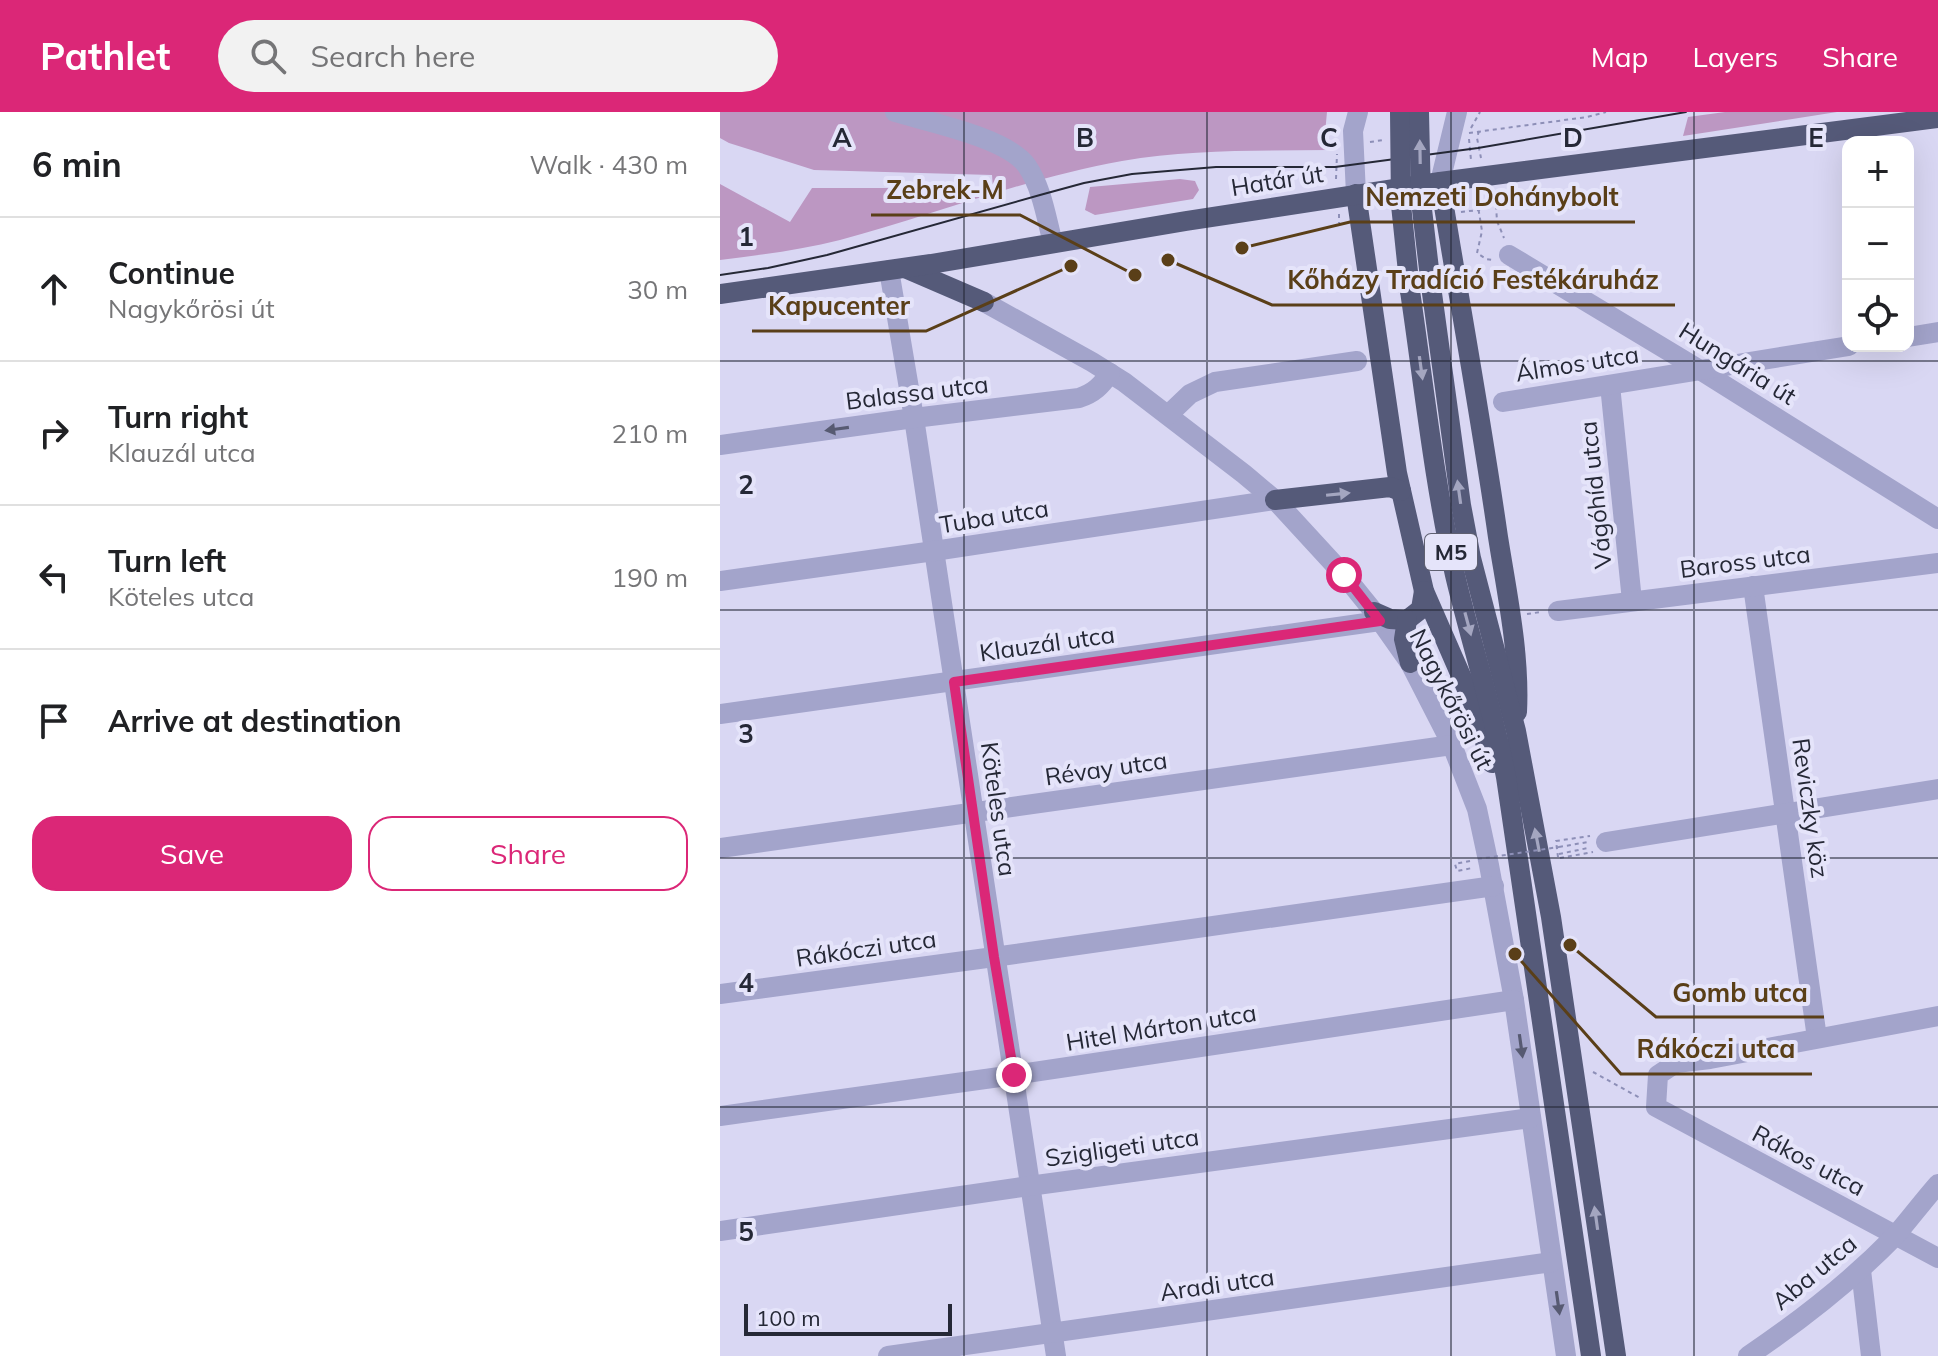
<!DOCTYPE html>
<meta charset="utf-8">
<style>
:root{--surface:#fff;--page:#f2f2f2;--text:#202124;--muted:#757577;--line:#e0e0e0;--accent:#db2777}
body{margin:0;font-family:Mulish,sans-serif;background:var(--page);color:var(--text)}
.controls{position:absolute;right:24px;top:24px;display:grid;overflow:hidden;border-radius:16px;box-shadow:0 8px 32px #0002}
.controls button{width:72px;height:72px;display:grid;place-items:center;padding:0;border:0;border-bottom:2px solid var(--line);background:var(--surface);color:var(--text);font:40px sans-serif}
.scale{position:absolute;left:24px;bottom:20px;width:208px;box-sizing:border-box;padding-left:8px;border:4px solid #252836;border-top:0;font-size:22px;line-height:28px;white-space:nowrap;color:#252836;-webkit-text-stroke:6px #e5e4fa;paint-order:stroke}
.stop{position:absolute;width:24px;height:24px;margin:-18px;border:6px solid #db2777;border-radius:50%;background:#fff}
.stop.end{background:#db2777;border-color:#fff;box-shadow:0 2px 8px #0008}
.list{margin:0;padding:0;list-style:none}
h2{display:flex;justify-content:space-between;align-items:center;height:104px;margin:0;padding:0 32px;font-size:34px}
h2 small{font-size:26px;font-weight:400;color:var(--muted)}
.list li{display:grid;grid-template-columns:52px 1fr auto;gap:24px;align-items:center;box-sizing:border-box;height:144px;padding:0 32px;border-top:2px solid var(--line)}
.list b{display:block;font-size:30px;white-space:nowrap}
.list p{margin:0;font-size:26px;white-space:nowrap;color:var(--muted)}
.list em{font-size:26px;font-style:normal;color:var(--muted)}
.actions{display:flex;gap:16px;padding:24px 32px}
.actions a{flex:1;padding:18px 0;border:2px solid var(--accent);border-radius:24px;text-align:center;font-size:28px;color:var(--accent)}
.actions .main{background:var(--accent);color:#fff}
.icon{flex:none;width:44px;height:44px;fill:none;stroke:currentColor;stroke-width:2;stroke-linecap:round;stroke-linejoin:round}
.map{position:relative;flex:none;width:1218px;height:1244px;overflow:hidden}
header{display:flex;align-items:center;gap:48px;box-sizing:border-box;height:112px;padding:0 40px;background:var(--accent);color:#fff}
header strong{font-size:38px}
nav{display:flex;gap:44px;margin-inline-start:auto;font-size:28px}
.search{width:560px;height:72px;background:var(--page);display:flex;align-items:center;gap:20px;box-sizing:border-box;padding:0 28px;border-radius:44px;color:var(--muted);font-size:30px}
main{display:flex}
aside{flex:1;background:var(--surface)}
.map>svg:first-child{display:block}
.green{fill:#bc97c2}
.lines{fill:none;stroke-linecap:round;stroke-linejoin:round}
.path{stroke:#8d8fb7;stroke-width:2;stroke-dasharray:4 4;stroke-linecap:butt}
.minor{stroke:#a3a4cb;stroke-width:20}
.major{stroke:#555a79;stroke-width:20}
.tram{stroke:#252836;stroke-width:2}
.path-bridge{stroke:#8d8fb7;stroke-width:2;stroke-dasharray:4 4;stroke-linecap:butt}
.major-bridge{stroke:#555a79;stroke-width:20}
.oneway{fill:#a4a6c0}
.oneway2{fill:#575a72}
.route{stroke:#db2777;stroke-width:10}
.grid{fill:none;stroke:#252836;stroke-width:2;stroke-opacity:0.55}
.labels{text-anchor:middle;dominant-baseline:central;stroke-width:8;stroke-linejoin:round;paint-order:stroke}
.shield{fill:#e5e4fa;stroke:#5f6071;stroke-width:2}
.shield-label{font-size:22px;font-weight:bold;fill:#252836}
.street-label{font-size:24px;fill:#252836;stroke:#e5e4fa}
.grid-label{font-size:26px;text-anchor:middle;font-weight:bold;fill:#252836;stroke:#e5e4fa;stroke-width:8;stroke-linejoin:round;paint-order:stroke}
.leader{fill:none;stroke:#5a3f18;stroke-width:3}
.callout-dot{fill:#5a3f18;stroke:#e5e4fa;stroke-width:3}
.callout-label{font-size:26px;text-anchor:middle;font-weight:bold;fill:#5a3f18;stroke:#e5e4fa;stroke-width:8;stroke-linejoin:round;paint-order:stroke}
</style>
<header>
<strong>Pathlet</strong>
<div class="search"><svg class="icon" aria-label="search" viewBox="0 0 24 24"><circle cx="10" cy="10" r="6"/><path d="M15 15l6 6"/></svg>Search here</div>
<nav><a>Map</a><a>Layers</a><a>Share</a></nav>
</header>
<main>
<aside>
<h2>6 min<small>Walk · 430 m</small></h2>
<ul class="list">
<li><svg class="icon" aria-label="ahead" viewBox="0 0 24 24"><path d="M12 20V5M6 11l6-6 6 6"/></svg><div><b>Continue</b><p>Nagykőrösi út</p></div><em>30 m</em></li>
<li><svg class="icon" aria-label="right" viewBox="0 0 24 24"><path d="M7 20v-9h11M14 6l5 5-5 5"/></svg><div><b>Turn right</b><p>Klauzál utca</p></div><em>210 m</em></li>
<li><svg class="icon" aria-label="left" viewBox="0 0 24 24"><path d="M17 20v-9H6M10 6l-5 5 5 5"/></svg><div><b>Turn left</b><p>Köteles utca</p></div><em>190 m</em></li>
<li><svg class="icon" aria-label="arrive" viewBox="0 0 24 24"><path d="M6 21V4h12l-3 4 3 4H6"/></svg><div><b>Arrive at destination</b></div></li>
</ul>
<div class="actions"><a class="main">Save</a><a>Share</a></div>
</aside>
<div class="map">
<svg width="1218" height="1244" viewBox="0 0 1218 1244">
<rect width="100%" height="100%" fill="#d9d7f3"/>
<g class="green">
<path d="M 0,0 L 607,0 L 605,21 L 608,38 C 539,39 470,37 402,49 C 306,66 214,103 120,128 C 81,138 40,143 0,148 L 0,72 L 70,110 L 92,76 L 273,76 L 272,63 L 94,58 L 9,31 L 0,26 Z"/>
<path d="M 1005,0 L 1117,0 L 963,24 L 968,5 Z"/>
<path d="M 460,67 L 475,69 L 479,78 L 473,87 L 375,103 L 365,98 L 370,75 Z"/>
</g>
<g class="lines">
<g class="path">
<path d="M 751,16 L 760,0"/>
<path d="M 759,19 L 757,26 L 761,46"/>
<path d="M 749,21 L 867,5 L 886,0"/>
<path d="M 749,27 L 751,48"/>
<path d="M 650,30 L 663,28"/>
<path d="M 616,67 L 617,42"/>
<path d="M 756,82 L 762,119 L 757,141 L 766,147 L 773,148"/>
<path d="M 769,89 L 776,94 L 777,109 L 784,126"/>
<path d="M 741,100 L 759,98 L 769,89 L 769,83"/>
<path d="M 619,102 L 619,111"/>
<path d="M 807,502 L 821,500"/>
<path d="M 839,735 L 868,730"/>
<path d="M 839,742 L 868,736"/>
<path d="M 838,745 L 836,729 L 870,724"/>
<path d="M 840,746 L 873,740"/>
<path d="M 750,749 L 735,752 L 737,759 L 752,756"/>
<path d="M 873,960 L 920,986"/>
</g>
<g class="minor">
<path d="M 175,0 C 208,10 288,26 307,54 C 322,76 326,105 333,131"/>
<path d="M 720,70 L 737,0"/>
<path d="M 636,82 L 633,19 L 638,0"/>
<path d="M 789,143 L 980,258 L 1218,407"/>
<path d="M 169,158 L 194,306 L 336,1244"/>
<path d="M 264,190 L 372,250 L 404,270 L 524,362 L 555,388 L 624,463 L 654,500 L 690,551 L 732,633 L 757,697 L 769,753 L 794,888 L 846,1244"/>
<path d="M 1188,225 L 1218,220"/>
<path d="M 890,273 L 912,489"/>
<path d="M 783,290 L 1129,234"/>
<path d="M 448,303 L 470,282 L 495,270 L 637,249"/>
<path d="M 0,333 L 194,306 L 359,286 C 374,281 381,274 390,261"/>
<path d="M 0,469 L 214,439 L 555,388"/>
<path d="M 1033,474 L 1097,926"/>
<path d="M 838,499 L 1218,451"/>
<path d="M 0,602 L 660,509"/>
<path d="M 886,730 L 1218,677"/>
<path d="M 0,736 L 732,633"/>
<path d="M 0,882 L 274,845 L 774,774"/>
<path d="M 1218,904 L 990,947 L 956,951 L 938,963 L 936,995 L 1218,1146"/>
<path d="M 0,1004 L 294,963 L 794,888"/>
<path d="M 0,1119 L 309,1074 L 811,1006"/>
<path d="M 1141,1158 L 1151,1244"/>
<path d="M 168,1244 L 832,1150"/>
<path d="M 1028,1244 C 1080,1209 1130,1170 1174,1125 C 1189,1108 1203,1089 1218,1072"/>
</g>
<g class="major">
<path d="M 720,70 C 739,188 761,306 778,425 C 787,482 800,542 797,600"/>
<path d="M 636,82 L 677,361 L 704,479 L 749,582 L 772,651"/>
<path d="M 185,156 L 264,190"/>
<path d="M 711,174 L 741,393 L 751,446 L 796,619 L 831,805 L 896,1244"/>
<path d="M 690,179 C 704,274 714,370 735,463 C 751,531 773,597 786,665 L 871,1244"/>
<path d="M 0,182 L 211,152 L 466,109 L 720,70 L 1218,6"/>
<path d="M 555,388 L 670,375 L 681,379"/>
<path d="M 654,500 L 670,507 L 687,508 L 701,497 L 704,479"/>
<path d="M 687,508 L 684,527 L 690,551"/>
</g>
<path class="tram" d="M 0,163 L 48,156 L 107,143 L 320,83 L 364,71 L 412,62 L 496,55 L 615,55 L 758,36 L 966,0"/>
<path class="path-bridge" d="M 758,747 L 839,735"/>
<g class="major-bridge">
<path d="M 680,0 L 681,93 L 690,179"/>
<path d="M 699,0 L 701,89 L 711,174"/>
</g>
</g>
<defs><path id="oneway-solid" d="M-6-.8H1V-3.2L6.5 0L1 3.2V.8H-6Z" transform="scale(2)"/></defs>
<g class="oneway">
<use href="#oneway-solid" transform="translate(700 40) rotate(-91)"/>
<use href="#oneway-solid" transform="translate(701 256) rotate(82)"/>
<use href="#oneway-solid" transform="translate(739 380) rotate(-98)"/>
<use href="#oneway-solid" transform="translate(618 382) rotate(-6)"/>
<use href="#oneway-solid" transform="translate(748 512) rotate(75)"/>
<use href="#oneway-solid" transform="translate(817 728) rotate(-101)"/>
<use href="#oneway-solid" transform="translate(876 1106) rotate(-98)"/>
</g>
<g class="oneway2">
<use href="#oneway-solid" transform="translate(117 317) rotate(172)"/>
<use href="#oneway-solid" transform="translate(801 934) rotate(82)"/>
<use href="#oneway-solid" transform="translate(838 1191) rotate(82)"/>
</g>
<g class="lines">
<path class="route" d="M 294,963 L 274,845 L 234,570 L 660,509 L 624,463"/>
</g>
<path class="grid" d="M 244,0 L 244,1244M 487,0 L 487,1244M 731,0 L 731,1244M 974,0 L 974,1244M 0,249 L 1218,249M 0,498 L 1218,498M 0,746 L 1218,746M 0,995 L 1218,995"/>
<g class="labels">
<rect class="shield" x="705" y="422" width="52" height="36" rx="6"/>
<g class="shield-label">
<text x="731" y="440">M5</text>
</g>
<g class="street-label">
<text transform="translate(557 68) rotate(-9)">Határ út</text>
<text transform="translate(857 251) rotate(-9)">Álmos utca</text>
<text transform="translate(1018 251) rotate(32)">Hungária út</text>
<text transform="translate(197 280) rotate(-7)">Balassa utca</text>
<text transform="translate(875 383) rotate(-96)">Vágóhíd utca</text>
<text transform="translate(274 404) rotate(-9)">Tuba utca</text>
<text transform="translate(1025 449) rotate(-7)">Baross utca</text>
<text transform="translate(327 531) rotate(-8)">Klauzál utca</text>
<text transform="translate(732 587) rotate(63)">Nagykőrösi út</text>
<text transform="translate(386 656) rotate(-8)">Révay utca</text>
<text transform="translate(1091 696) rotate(82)">Reviczky köz</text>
<text transform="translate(279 697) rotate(82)">Köteles utca</text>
<text transform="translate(146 836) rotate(-8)">Rákóczi utca</text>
<text transform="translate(441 915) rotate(-9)">Hitel Márton utca</text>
<text transform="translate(402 1035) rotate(-8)">Szigligeti utca</text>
<text transform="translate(1089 1048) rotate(28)">Rákos utca</text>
<text transform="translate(1094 1160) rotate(-40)">Aba utca</text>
<text transform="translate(497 1172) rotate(-8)">Aradi utca</text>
</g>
</g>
<g class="grid-label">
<text x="122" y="35">A</text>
<text x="365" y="35">B</text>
<text x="609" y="35">C</text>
<text x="853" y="35">D</text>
<text x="1096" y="35">E</text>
<text x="26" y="134">1</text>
<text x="26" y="382">2</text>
<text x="26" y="631">3</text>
<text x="26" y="880">4</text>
<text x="26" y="1129">5</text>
</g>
<path class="leader" d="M415 163L300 103H151M522 136L630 110H915M448 148L552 193H955M351 154L206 219H32M850 833L936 905H1104M795 842L901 962H1092"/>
<g class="callout-dot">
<circle cx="415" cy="163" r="8"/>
<circle cx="522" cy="136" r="8"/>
<circle cx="448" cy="148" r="8"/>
<circle cx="351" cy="154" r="8"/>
<circle cx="850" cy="833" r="8"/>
<circle cx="795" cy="842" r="8"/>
</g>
<g class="callout-label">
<text x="225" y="87">Zebrek-M</text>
<text x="772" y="94">Nemzeti Dohánybolt</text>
<text x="753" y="177">Kőházy Tradíció Festékáruház</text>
<text x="119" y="203">Kapucenter</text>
<text x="1020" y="890">Gomb utca</text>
<text x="996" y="946">Rákóczi utca</text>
</g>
</svg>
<div class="controls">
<button>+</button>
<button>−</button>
<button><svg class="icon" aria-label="locate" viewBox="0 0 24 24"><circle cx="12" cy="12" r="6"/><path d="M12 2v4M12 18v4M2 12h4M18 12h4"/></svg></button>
</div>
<div class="scale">100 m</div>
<div class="stop" style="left:624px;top:463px"></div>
<div class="stop end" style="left:294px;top:963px"></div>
</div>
</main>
